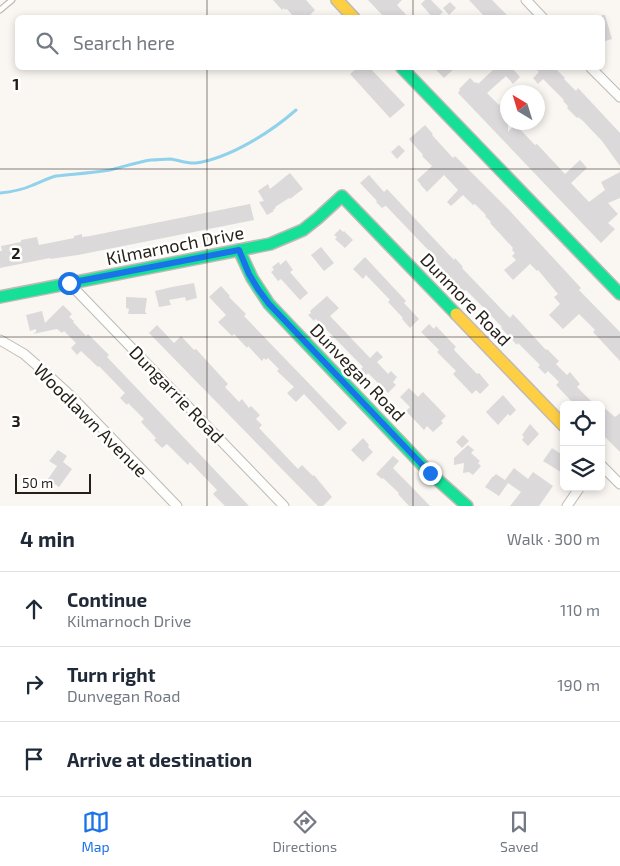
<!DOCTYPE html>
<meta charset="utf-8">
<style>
:root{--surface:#fff;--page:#f2f2f3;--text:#1f2937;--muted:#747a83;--line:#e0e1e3;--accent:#1a73e8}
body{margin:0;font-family:"Exo 2",sans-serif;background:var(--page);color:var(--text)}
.controls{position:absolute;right:15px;bottom:15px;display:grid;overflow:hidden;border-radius:8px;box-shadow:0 2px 8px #0003}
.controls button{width:45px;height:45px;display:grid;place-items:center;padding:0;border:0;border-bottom:1px solid var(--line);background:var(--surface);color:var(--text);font:25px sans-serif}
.compass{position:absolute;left:500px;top:85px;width:45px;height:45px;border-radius:50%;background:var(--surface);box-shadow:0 2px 8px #0003;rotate:322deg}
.scale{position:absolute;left:15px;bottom:12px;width:76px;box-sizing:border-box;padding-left:5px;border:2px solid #251f17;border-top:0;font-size:14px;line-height:18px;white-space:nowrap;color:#251f17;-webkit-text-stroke:4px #fff;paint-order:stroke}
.stop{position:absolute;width:15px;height:15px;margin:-11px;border:4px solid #1a73e8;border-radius:50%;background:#fff}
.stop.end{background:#1a73e8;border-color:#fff;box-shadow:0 1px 5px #0008}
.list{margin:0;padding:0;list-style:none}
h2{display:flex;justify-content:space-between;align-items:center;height:65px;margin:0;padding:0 20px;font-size:21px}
h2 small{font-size:16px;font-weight:400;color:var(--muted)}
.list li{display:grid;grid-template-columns:32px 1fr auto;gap:15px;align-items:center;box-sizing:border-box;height:75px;padding:0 20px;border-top:1px solid var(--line)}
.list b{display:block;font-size:19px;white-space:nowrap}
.list p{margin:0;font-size:16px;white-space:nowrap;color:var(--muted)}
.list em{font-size:16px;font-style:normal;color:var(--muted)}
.icon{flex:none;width:28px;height:28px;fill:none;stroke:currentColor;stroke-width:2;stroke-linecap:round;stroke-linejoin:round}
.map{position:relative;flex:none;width:620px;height:506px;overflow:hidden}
.search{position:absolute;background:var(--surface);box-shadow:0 2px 8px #0003;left:15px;right:15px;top:15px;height:55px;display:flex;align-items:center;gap:12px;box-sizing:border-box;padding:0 18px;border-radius:8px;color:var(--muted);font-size:19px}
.sheet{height:290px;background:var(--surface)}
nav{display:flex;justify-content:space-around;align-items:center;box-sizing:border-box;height:70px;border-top:1px solid var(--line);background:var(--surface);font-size:14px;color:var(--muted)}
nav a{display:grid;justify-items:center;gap:2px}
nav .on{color:var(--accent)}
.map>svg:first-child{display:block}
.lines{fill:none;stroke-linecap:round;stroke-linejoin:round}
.stream{stroke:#90d2eb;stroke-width:3}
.building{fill:#dcd9db}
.lane-casing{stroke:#bfbab4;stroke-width:7}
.street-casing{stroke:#bfbab4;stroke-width:11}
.fast-casing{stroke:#bfbab4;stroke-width:14}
.slow-casing{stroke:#bfbab4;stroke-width:14}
.lane{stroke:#fefefd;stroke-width:4.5}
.street{stroke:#fefefd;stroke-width:9}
.fast{stroke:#16e098;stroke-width:11}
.slow{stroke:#ffcf43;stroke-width:11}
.route{stroke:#1a73e8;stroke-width:6}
.grid{fill:none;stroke:#251f17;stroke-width:1;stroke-opacity:0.55}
.labels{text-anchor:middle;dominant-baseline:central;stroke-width:5;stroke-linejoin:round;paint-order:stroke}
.street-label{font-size:18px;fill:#251f17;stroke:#fff}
.grid-label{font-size:16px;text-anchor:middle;font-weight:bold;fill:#251f17;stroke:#fff;stroke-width:5;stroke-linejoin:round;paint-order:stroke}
</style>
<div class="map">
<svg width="620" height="506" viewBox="0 0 620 506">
<rect width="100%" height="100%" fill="#faf6f2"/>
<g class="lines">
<path class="stream" d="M 0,193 C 11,192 22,190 33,185 C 41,182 48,178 56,176 C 74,174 92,173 110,170 C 123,167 137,162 151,160 C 157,160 164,159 170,159 C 179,160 187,164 196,163 C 230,158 271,132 296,110"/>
</g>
<g class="building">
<path d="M 273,0 L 306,0 L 315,10 L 307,18 L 295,18 L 287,9 L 285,10 L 284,8 L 282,10 Z"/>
<path d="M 368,0 L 402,0 L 397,5 L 409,18 L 385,18 Z"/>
<path d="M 425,0 L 431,0 L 443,12 L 436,18 L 433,18 L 421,4 Z"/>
<path d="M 469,0 L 492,0 L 510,18 L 486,18 Z"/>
<path d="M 450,2 L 456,8 L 449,15 L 443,8 Z"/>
<path d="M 602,15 L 605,15 L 612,39 L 602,42 Z"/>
<path d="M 357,68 L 370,68 L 405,105 L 390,118 L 350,74 Z"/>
<path d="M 434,68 L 455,68 L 444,78 Z"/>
<path d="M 495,68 L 515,68 L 513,69 L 520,77 L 513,84 L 506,76 L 487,93 L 499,105 L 508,96 L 508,132 L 515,124 L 535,145 L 537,144 L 565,174 L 580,160 L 587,168 L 571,183 L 589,202 L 605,190 L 601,182 L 620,172 L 620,198 L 608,203 L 618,214 L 608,223 L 615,229 L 601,243 L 458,93 L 460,90 L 459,89 L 470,78 L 475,83 L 477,82 L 478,84 Z"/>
<path d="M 535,68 L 555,68 L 565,78 L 564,79 L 576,91 L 578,88 L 620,133 L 620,166 L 602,141 L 583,121 L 578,117 L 577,118 L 567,108 L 568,106 L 563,101 L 564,100 L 543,79 L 538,84 L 533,78 L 539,72 Z"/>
<path d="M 425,125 L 433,134 L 432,135 L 453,158 L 455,156 L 509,210 L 581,288 L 579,290 L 620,332 L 620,361 L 593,332 L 595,330 L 579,314 L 563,329 L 549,315 L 560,304 L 554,297 L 558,294 L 538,270 L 537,271 L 530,264 L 513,280 L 504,270 L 516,260 L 512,256 L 515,253 L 512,250 L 513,248 L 490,223 L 491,222 L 485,216 L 486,215 L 475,204 L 473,205 L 463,195 L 451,206 L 447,202 L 458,190 L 444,175 L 427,192 L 420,184 L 420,183 L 417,180 L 432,166 L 422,156 L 423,155 L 409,139 Z"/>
<path d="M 399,145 L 405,151 L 397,159 L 391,152 Z"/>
<path d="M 290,173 L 303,189 L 290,199 L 289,198 L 275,207 L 276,208 L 273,210 L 274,211 L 267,215 L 259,202 L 264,201 L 258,191 L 268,184 L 270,189 Z"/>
<path d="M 369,175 L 384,192 L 387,189 L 454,260 L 455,258 L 463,267 L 462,268 L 510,318 L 513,314 L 546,350 L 547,349 L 559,361 L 556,364 L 567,375 L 570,372 L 580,384 L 577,387 L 595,405 L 575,405 L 556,385 L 559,382 L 548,371 L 545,374 L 538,367 L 540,365 L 518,343 L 517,345 L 501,328 L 502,327 L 476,300 L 466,290 L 464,292 L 431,257 L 433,255 L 386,206 L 385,206 L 382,208 L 376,202 L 377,201 L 360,183 Z"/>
<path d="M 250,204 L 254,220 L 78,255 L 50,259 L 50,258 L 0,268 L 0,251 L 2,251 L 1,246 L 21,242 L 21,240 L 37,237 L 39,245 L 74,238 L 74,236 L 82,234 L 82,237 L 90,236 Z"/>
<path d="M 340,229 L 343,232 L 344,231 L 353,240 L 345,248 L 335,239 L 337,237 L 334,235 Z"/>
<path d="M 321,247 L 334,263 L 324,271 L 311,255 Z"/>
<path d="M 365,257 L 406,301 L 404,303 L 419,319 L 410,328 L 402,319 L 403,318 L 388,302 L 390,300 L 366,275 L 363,279 L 353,269 Z"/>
<path d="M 286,260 L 293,270 L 290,272 L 308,293 L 300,300 L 281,279 L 278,281 L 271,272 L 274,270 L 272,267 L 279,262 L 280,265 Z"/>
<path d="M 194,283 L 197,298 L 186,301 L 185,297 L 169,300 L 171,305 L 159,307 L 155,291 L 172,287 Z"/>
<path d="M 221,286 L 230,296 L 229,297 L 246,314 L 244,316 L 347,423 L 339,431 L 304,394 L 296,402 L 287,393 L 294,387 L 277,371 L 279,369 L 268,358 L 266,360 L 264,358 L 262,361 L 248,346 L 247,348 L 234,334 L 232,336 L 218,322 L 226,315 L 209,297 Z"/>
<path d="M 327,296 L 339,308 L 330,316 L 370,358 L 377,351 L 383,357 L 377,362 L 388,374 L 391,371 L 397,377 L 393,382 L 396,385 L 388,393 L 368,373 L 366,375 L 361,369 L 363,367 L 316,319 L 314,321 L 308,315 L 311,313 L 310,311 Z"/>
<path d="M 126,297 L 147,298 L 145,312 L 147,314 L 128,314 L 129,309 L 126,308 Z"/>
<path d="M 63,305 L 72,314 L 69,317 L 74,321 L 73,322 L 86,336 L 88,334 L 109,355 L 107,357 L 249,506 L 225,506 L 213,494 L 217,490 L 190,462 L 188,465 L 167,444 L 162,448 L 154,440 L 156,438 L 141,422 L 144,419 L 128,403 L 127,405 L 120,398 L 125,393 L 99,366 L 98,367 L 81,351 L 77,355 L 71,348 L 76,343 L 64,331 L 62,333 L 57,329 L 33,334 L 36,332 L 36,329 L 30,331 L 26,315 L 42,311 L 45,323 Z"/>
<path d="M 429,324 L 434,329 L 436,326 L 456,347 L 454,349 L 455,351 L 477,374 L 479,373 L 489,385 L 480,394 L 476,390 L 472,394 L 453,374 L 456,371 L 437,352 L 439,350 L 421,332 Z"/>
<path d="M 157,325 L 174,343 L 181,336 L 194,350 L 196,349 L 228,384 L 225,387 L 239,402 L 242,399 L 249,408 L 251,406 L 260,415 L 256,419 L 262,425 L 259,428 L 298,469 L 302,465 L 313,476 L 314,475 L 332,497 L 323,506 L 318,506 L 149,333 Z"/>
<path d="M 409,388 L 418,397 L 423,392 L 446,416 L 441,421 L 443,423 L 433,432 L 427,426 L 424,430 L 406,411 L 410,407 L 400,397 Z"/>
<path d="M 503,395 L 516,410 L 510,416 L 508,414 L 498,425 L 486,412 Z"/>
<path d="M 601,405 L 615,417 L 620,413 L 620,452 L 601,433 Z"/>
<path d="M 530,424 L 539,434 L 528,446 L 522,440 L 524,437 L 522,435 Z"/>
<path d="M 463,435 L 469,441 L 462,448 L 456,442 Z"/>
<path d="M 363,438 L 369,445 L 368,447 L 373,452 L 363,462 L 351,450 Z"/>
<path d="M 468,445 L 474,450 L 471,453 L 480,461 L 478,463 L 481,466 L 473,475 L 469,472 L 463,473 L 464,463 L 454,465 L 454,458 Z"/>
<path d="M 552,448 L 561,454 L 561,455 L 564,458 L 564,474 L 543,461 Z"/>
<path d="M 58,450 L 67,456 L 63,462 L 72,469 L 59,487 L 48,479 L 57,466 L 49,461 Z"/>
<path d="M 393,456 L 399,461 L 393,468 L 430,506 L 409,506 L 398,494 L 399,493 L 383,478 L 382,479 L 376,474 Z"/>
<path d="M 514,468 L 528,479 L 533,472 L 553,486 L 539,506 L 510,506 L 521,492 L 508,483 L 499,496 L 485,487 L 493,476 L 493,477 L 496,474 L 505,480 Z"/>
</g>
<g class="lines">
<defs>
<path id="lane" d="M 0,10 L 12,0"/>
<g id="street">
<path d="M 526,0 L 543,18"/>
<path d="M 591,68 L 620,97"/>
<path d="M 69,283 L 284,506"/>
<path d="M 0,340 L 24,354 L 47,374 L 72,397 L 177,506"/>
<path d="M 601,465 L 620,484"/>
<path d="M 567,506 L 580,487"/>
</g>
<g id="fast">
<path d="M 402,68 L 620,294"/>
<path d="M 239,250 L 252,278 L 269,304 L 430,473 L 467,506"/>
<path d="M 0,297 L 270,244 L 303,230 L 318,218 L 342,196 L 456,314"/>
</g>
<g id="slow">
<path d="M 337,0 L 354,18"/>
<path d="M 456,314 L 564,426"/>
</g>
</defs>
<use href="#lane" class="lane-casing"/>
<use href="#street" class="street-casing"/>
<use href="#fast" class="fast-casing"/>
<use href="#slow" class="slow-casing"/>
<use href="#lane" class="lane"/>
<use href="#street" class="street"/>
<use href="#fast" class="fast"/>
<use href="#slow" class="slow"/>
</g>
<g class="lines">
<path class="route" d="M 69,283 L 239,250 L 249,274 L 258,289 L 269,304 L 430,473"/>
</g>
<path class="grid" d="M 207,0 L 207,18M 413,0 L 413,18M 207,68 L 207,506M 413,68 L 413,506M 0,169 L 620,169M 0,337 L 620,337"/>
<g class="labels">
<g class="street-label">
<text transform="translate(175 245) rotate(-11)">Kilmarnoch Drive</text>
<text transform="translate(466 299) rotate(46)">Dunmore Road</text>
<text transform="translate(358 372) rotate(46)">Dunvegan Road</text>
<text transform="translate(177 394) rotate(46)">Dungarrie Road</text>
<text transform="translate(91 420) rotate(45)">Woodlawn Avenue</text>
</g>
</g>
<g class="grid-label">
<text x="16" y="90">1</text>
<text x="16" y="259">2</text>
<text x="16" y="427">3</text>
</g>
</svg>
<div class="controls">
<button><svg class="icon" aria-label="locate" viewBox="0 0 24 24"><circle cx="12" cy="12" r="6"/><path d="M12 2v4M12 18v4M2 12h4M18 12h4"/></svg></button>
<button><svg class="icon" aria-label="layers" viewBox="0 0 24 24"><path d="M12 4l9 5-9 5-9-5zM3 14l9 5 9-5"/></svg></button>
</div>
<svg class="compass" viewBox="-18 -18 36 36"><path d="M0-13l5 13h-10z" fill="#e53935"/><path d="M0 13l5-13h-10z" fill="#747a83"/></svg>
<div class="scale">50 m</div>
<div class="stop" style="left:69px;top:283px"></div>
<div class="stop end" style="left:430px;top:473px"></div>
<div class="search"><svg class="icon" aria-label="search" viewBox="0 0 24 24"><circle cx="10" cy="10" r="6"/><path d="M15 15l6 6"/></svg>Search here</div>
</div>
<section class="sheet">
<h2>4 min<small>Walk · 300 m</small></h2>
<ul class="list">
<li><svg class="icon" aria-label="ahead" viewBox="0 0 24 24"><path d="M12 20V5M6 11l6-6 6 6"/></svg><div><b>Continue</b><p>Kilmarnoch Drive</p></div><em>110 m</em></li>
<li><svg class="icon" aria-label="right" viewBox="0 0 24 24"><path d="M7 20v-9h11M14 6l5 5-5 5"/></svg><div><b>Turn right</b><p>Dunvegan Road</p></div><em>190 m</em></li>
<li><svg class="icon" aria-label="arrive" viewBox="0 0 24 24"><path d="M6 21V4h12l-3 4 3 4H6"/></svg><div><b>Arrive at destination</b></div></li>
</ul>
</section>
<nav>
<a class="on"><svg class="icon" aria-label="map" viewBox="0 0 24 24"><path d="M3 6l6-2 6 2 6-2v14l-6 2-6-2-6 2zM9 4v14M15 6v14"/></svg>Map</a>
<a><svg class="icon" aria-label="directions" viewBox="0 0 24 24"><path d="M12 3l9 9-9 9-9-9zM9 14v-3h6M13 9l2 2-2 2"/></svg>Directions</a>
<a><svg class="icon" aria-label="saved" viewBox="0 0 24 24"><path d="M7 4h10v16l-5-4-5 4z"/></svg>Saved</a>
</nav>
